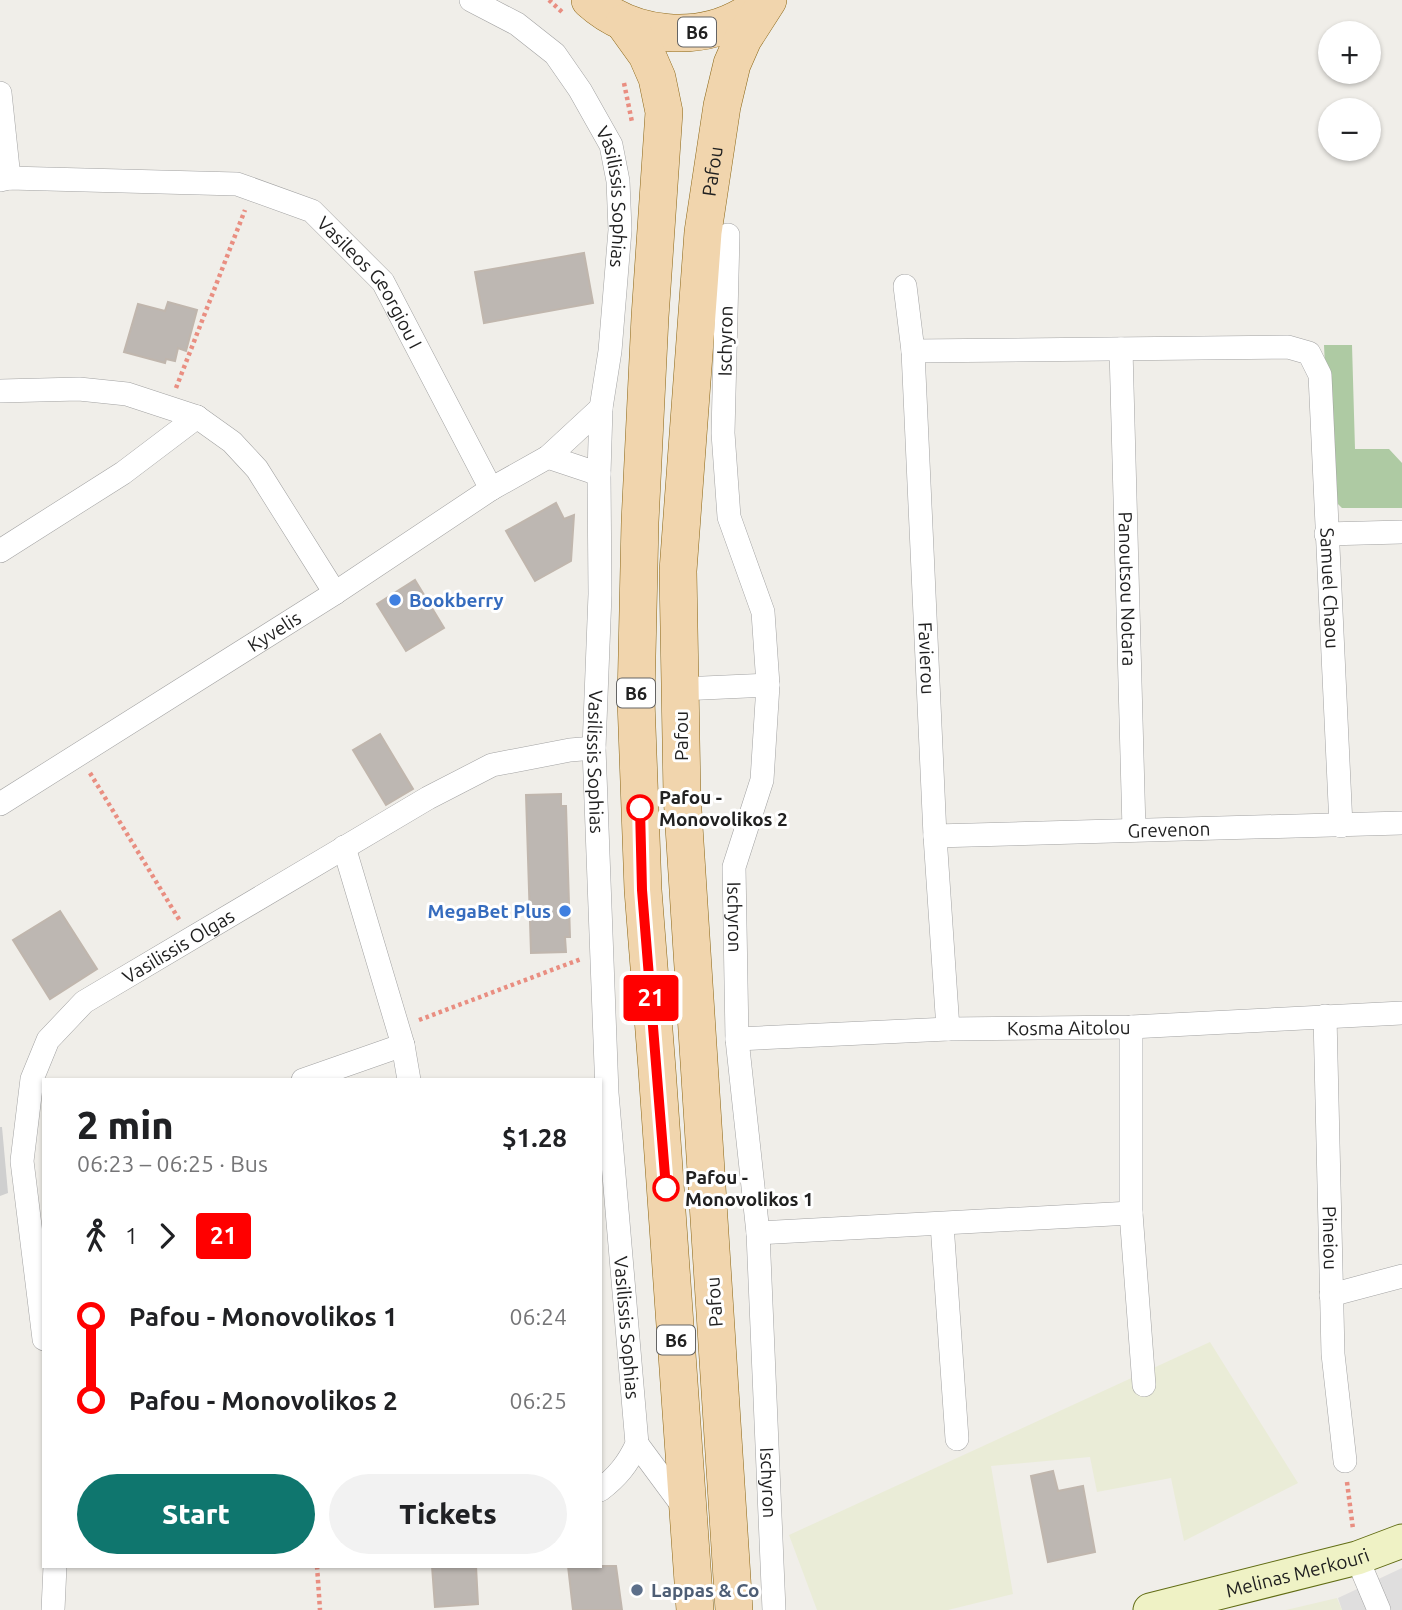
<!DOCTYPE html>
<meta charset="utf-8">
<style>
body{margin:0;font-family:Ubuntu,sans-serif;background:#f2f2f2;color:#202124;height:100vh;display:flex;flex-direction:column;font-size:26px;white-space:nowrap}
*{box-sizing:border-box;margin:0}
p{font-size:23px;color:#757577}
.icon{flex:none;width:38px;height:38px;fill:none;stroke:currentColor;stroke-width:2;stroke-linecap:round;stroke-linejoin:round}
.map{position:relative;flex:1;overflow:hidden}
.sheet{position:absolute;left:42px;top:1078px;width:560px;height:490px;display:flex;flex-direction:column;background:#fff;border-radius:0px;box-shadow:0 2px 5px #0004}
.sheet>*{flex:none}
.badge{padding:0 14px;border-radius:5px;font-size:24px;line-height:46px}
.buttons{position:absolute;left:1318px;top:21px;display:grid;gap:14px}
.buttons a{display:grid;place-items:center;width:63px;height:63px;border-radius:50%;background:#fff;box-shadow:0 2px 5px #0004;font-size:35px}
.map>.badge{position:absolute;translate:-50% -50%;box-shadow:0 0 0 4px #fff}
.legs{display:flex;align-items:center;gap:10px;height:77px;padding:0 35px;font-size:23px}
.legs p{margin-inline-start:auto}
.summary{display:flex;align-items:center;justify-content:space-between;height:119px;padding:0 35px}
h1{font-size:38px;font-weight:800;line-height:52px}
.button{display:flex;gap:14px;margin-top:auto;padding:14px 35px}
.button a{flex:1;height:80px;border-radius:42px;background:#0f766e;color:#fff;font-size:28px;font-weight:800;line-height:80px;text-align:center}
.button a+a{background:#f2f2f2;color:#202124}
ul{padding:0 35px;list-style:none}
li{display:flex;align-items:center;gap:24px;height:84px;font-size:26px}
li i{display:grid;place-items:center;width:10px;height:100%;margin:0 9px;background:currentColor}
li i::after{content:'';width:18px;height:18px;margin:-9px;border:5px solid;border-radius:50%;background:#fff}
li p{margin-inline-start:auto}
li:first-child i{background:linear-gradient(#0000 50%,currentColor 0)}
li:last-child i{background:linear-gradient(currentColor 50%,#0000 0)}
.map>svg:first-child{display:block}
.residential{fill:#dfdede}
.religious{fill:#cfcfcf}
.farmland{fill:#eaecd7}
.forest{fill:#aecaa3}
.building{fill:#bdb7b2;stroke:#c0b6ad;stroke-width:2}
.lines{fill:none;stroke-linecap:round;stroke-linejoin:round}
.minor-casing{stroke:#a2a2a2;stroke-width:24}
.secondary-casing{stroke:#616c14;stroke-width:35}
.primary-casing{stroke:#8a6514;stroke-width:38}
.path{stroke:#e98e81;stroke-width:4.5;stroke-dasharray:3.5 3.5;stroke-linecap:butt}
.minor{stroke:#fff;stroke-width:23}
.secondary{stroke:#eff2c5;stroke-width:33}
.primary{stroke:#f1d5ad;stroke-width:37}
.line-1-casing{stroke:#fff;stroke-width:16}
.line-1{stroke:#f00;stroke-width:10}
.shop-dot{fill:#3f7fe0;stroke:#fff;stroke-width:2.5}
.stop-1-dot{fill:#fff;stroke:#f00;stroke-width:3.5}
.service-dot{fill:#5c6f8a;stroke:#fff;stroke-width:2.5}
.labels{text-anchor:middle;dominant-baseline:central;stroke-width:6;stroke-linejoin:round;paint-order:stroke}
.shield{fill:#fff;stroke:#646464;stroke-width:2}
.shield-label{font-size:18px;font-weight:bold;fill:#212121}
.street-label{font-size:19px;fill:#212121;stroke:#fff}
.shop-label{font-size:19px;font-weight:bold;fill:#366cbe;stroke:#fff;text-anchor:start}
.stop-label{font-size:19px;font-weight:bold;fill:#212121;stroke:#fff;text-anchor:start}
.service-label{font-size:19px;font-weight:bold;fill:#4e5e75;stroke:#fff;text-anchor:start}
</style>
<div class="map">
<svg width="1402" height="1610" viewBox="0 0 1402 1610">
<rect width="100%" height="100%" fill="#f0eee9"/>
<path class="residential" d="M1402 1568V1610H1342L1338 1598Z"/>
<path class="religious" d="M0 1127H2L8 1193 0 1196Z"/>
<path class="farmland" d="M1210 1342 1298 1483 1184 1541 1171 1478 1097 1492 1090 1457 991 1466 1013 1594 948 1610H817L789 1535Z
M1337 1598 1342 1610H1286Z"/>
<path class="forest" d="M1324 345H1352L1355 449H1389L1402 463V508H1342L1331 497Z"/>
<path class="building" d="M584 253 593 303 484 323 475 272Z
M168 302 197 310 186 351 178 348 175 361 166 359 165 363 124 352 138 304 165 311Z
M556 503 564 519 574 515 571 561 535 581 506 531Z
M415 580 444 628 406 651 377 604Z
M380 734 413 789 386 805 353 750Z
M561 794V806H566L570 937H565L566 952 531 953 526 795Z
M60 911 97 969 50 999 13 940Z
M1053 1471 1058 1491 1083 1486 1095 1552 1048 1562 1031 1476Z
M432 1566H476L478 1604 435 1607Z
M568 1566H616L622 1610H573Z"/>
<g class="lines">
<g class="minor-casing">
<g id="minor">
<path id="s1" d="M471 0 517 24 555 54 580 90 611 145 618 181 620 230 610 351 601 408 599 474 600 594 594 748 607 1093 637 1444C628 1464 617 1477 600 1490"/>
<path d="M0 93 9 178"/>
<path id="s2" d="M0 180 9 178 237 184 312 211 383 282 491 489"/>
<path id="s3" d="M728 235 723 433 729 517 763 612 768 685 762 780 734 867 737 1039 758 1233 774 1610"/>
<path id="s4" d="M905 286 913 351 935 836 948 1029"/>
<path id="s5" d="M1121 349 1134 830"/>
<path id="s6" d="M913 351 1288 347 1309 353 1320 375 1341 826"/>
<path d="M0 391 79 389 127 394 197 417 232 442 257 469 335 593"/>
<path d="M548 457 599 474"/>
<path d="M1326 534 1402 532"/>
<path d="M0 551 123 473 197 417"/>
<path d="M681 689 768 685"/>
<path id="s7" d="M0 804 335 593 491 489 548 457 601 408"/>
<path id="s8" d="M935 836 1402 823"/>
<path d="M344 847 403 1045 409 1080"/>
<path id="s9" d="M1325 1016 1333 1354 1345 1461"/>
<path d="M1131 1027V1213L1144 1385"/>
<path id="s10" d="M737 1039 948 1029 1131 1027 1402 1013"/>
<path d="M303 1080 403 1045"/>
<path d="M942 1224 957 1439"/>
<path d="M758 1233 1131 1213"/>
<path d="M1331 1295 1402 1276"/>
<path id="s11" d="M44 1339 22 1161 32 1079 48 1040 84 1002 428 798 492 765 570 750 594 748"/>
<path d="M637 1444 685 1509"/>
<path d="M1357 1558 1379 1610"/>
<path d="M53 1610 55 1566"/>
</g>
</g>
<g class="secondary-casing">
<g id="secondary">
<path id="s12" d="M1150 1610 1357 1558 1402 1541"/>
</g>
</g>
<g class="primary-casing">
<g id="primary">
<path d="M590 0C632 38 699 44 747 14 753 11 758 5 764 1"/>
<path d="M624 23 647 55 657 78 664 112 650 317 640 522 636 700 643 890 657 1069 695 1610"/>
<path id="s13" d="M734 1610 682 795 678 571 703 232 722 106 732 64 743 39 768 0"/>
</g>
</g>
<path class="path" d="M549 0 562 12
M624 83 632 122
M176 388 245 210
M90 773 180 921
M419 1020 581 959
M1347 1482 1353 1529
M317 1566 320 1610"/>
<use href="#minor" class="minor"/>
<use href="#secondary" class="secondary"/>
<use href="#primary" class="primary"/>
</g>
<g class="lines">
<g class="line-1-casing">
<path id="line-1" d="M640 808 642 890 666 1188"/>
</g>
<use href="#line-1" class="line-1"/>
</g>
<g class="shop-dot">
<circle cx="395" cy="600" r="7"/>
<circle cx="565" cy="911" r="7"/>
</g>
<g class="stop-1-dot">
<circle cx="640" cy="808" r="12"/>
<circle cx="666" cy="1188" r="12"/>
</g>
<circle class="service-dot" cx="637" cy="1590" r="7"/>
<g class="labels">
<g class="shield">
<rect x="678" y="17.5" width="38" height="29" rx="5"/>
<rect x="617" y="678.5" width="38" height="29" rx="5"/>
<rect x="657" y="1325.5" width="38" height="29" rx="5"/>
</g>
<g class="shield-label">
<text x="697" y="32">B6</text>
<text x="636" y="693">B6</text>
<text x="676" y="1340">B6</text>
</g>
<g class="street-label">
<text stroke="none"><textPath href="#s13" startOffset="1442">Pafou</textPath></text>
<text stroke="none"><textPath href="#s1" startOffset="259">Vasilissis Sophias</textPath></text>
<text stroke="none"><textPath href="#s2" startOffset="410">Vasileos Georgiou I</textPath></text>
<text transform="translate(725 341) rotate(-89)">Ischyron</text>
<text stroke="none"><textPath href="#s6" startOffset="635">Samuel Chaou</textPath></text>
<text stroke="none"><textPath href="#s5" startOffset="240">Panoutsou Notara</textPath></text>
<text stroke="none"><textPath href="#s7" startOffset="324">Kyvelis</textPath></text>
<text stroke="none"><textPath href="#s4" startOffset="373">Favierou</textPath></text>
<text transform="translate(681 736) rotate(-90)">Pafou</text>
<text stroke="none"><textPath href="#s1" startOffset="826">Vasilissis Sophias</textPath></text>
<text stroke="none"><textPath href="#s8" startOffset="234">Grevenon</textPath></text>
<text stroke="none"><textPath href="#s3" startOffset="693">Ischyron</textPath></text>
<text stroke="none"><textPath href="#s11" startOffset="466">Vasilissis Olgas</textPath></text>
<text stroke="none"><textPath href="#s10" startOffset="332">Kosma Aitolou</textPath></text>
<text stroke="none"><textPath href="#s9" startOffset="222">Pineiou</textPath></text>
<text transform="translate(714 1302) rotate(-94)">Pafou</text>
<text stroke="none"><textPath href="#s1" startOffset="1393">Vasilissis Sophias</textPath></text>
<text stroke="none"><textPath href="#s3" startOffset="1260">Ischyron</textPath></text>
<text stroke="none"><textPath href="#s12" startOffset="152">Melinas Merkouri</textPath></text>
</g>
<g class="shop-label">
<text x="409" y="600">Bookberry</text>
<text x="551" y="911" text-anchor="end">MegaBet Plus</text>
</g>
<g class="stop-label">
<text x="659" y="797">Pafou -<tspan x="659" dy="22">Monovolikos 2</tspan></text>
<text x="685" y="1177">Pafou -<tspan x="685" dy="22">Monovolikos 1</tspan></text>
</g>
<g class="service-label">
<text x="651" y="1590">Lappas &amp; Co</text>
</g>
</g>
</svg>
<div class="buttons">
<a>+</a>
<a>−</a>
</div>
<b class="badge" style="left:651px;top:998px;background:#f00;color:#fff">21</b>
<section class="sheet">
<div class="summary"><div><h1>2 min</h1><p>06:23 – 06:25 · Bus</p></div><b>$1.28</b></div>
<div class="legs"><svg class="icon" aria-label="walk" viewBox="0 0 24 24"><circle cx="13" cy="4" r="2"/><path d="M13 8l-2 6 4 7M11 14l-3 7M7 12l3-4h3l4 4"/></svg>1<svg class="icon" aria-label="forward" viewBox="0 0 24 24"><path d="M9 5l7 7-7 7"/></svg><b class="badge" style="background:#f00;color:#fff">21</b></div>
<ul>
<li><i style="color:#f00"></i><b>Pafou - Monovolikos 1</b><p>06:24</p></li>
<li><i style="color:#f00"></i><b>Pafou - Monovolikos 2</b><p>06:25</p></li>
</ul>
<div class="button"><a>Start</a><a>Tickets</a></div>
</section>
</div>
